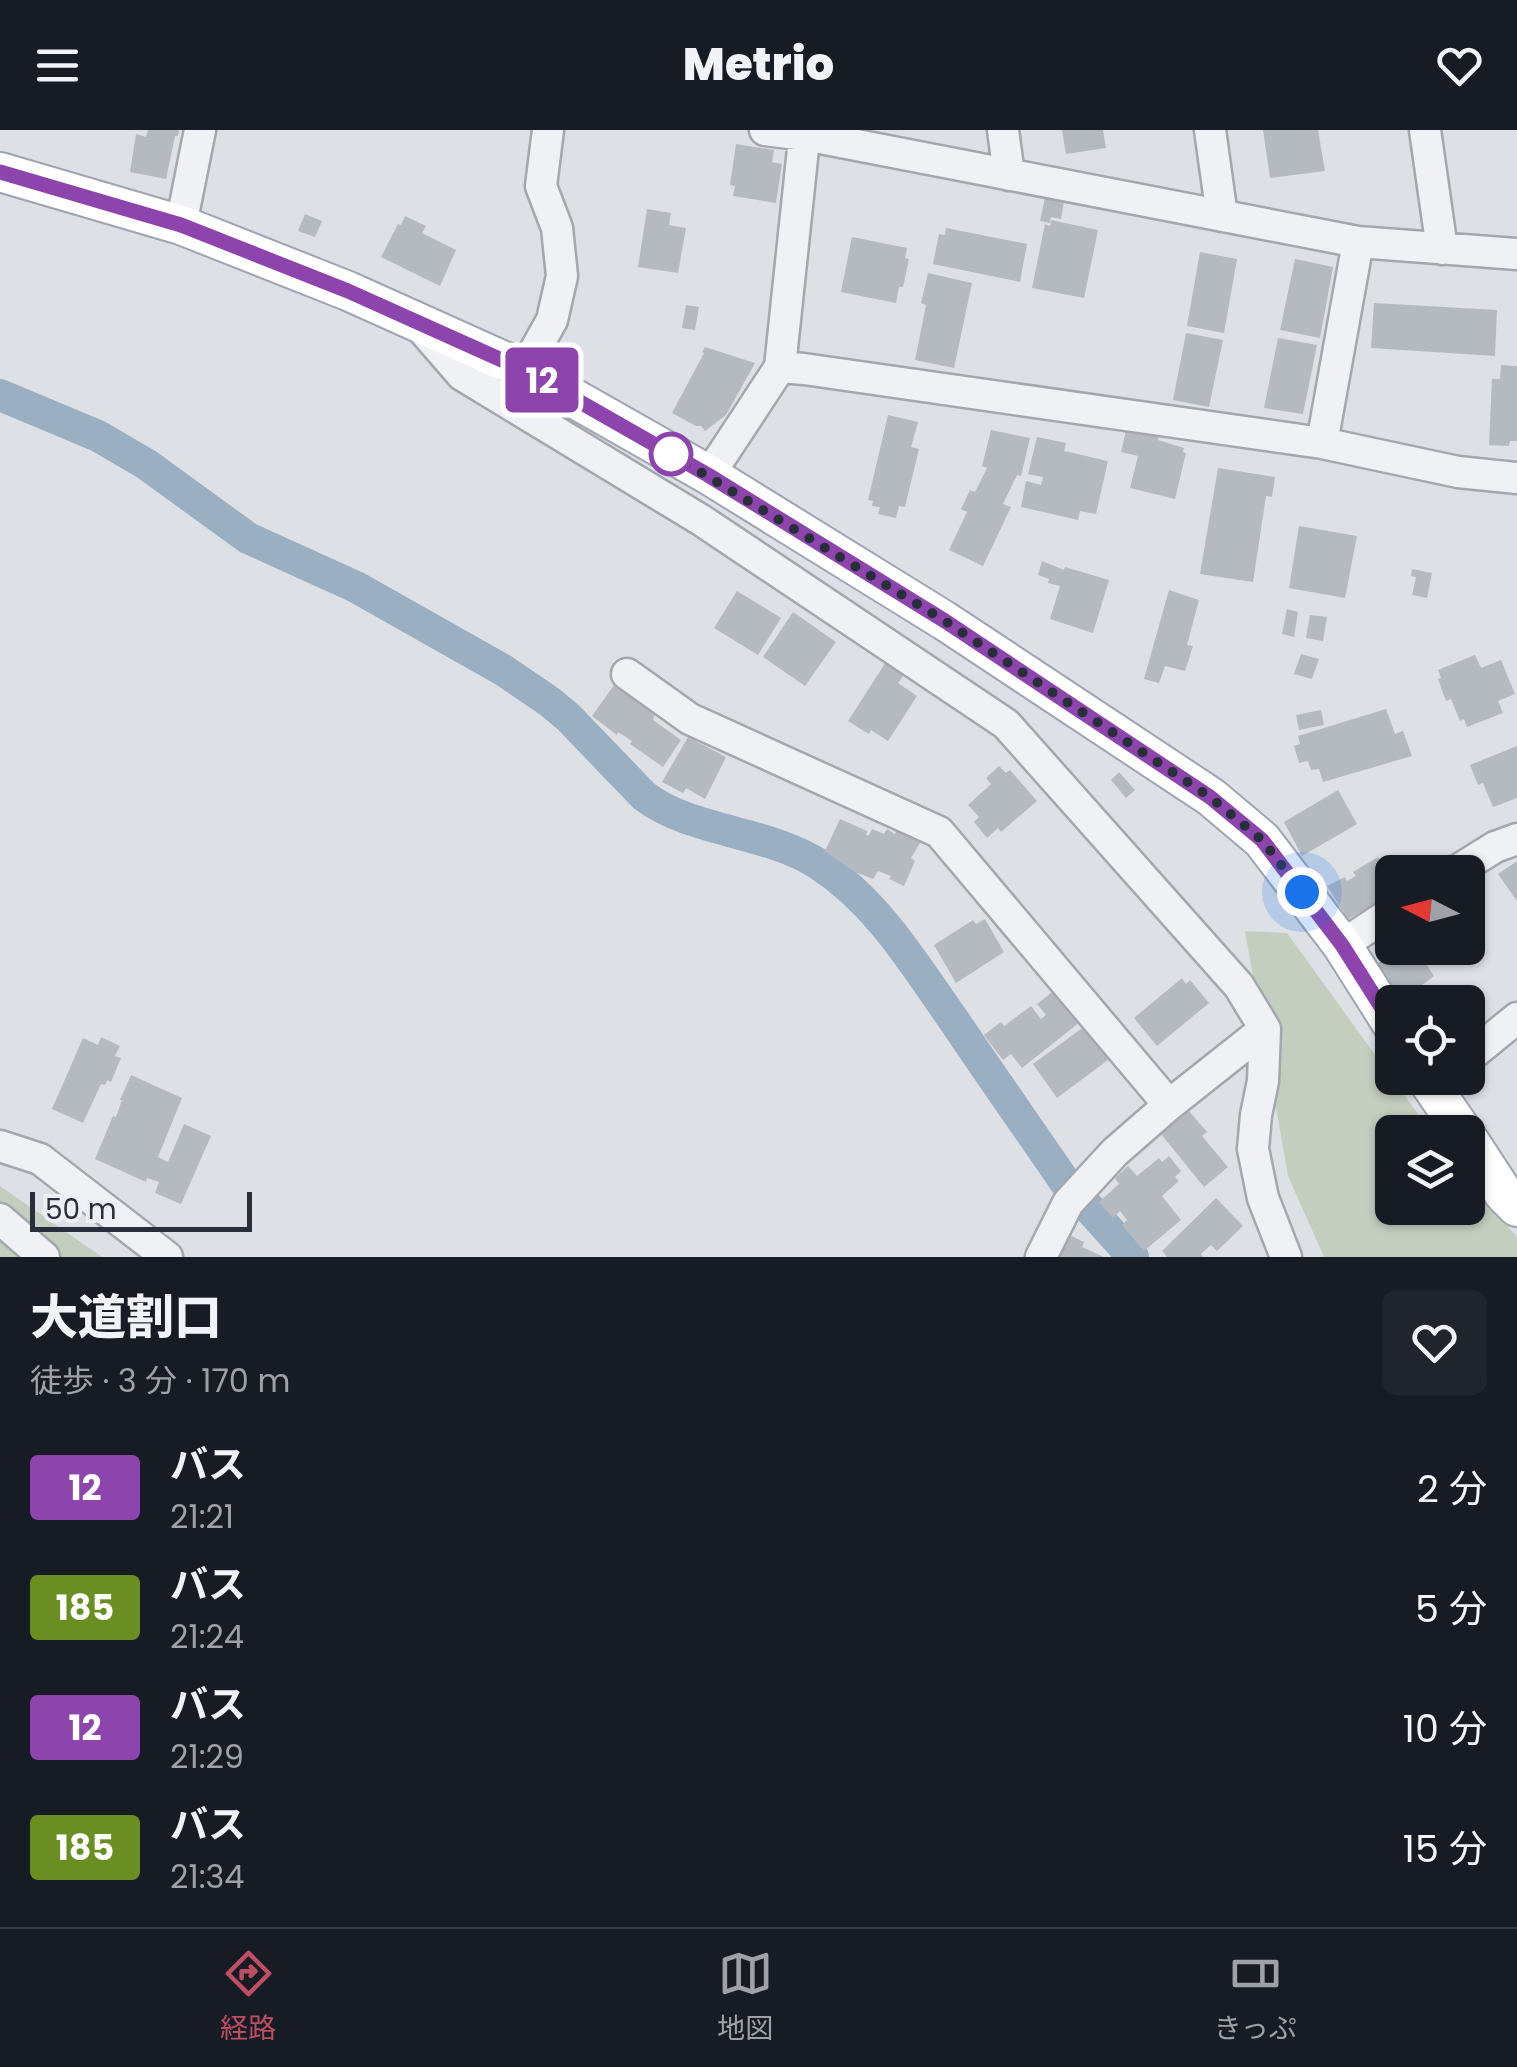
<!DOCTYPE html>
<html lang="ja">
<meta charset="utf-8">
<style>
body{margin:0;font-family:Poppins,"Noto Sans JP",sans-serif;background:#20242c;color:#f1f3f6;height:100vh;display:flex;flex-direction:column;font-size:38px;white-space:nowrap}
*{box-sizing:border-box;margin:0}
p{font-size:32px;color:#9ea1a6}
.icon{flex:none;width:55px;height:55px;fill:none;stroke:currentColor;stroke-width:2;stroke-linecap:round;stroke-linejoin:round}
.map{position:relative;height:1127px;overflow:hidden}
.details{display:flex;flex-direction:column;background:#171b24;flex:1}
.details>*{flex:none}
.badge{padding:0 20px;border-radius:8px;font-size:35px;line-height:65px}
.needle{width:65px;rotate:276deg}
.controls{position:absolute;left:1375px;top:725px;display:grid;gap:20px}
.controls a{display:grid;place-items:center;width:110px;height:110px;border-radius:15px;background:#171b24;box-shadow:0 2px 8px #0004;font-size:50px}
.scale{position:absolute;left:30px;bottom:25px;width:222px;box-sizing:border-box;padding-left:10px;border:5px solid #282f3a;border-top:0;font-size:28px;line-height:35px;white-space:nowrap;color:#282f3a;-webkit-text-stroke:8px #eceff3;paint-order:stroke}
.you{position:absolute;width:50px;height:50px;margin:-25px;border:8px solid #fff;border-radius:50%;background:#1a73e8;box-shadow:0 0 0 15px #1a73e833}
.map>.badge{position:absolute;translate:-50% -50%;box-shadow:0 0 0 5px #fff}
.round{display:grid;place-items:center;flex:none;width:105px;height:105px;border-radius:15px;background:#20242c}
.overview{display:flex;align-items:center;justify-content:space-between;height:170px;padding:0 30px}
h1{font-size:48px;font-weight:800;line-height:75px}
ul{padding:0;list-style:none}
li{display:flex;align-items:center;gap:30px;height:120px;padding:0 30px}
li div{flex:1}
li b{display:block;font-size:38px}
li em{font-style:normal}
li .badge{min-width:110px;font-weight:700;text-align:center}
header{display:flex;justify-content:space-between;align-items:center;height:130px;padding:0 30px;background:#171b24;font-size:45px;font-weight:800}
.dock{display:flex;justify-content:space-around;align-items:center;height:140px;border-top:2px solid #363941;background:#171b24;font-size:28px;color:#9ea1a6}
.dock a{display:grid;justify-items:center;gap:5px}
.dock .on{color:#bf4d63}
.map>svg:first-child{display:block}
.green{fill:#c3cebf}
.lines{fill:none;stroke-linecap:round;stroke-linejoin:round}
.canal{stroke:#9bafc2;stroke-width:32}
.building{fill:#b5bac1}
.minor-casing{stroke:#a3a7ae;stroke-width:35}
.major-casing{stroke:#9ea5b0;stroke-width:42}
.minor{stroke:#eff1f4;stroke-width:30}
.major{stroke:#fff;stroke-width:38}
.line-casing{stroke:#fff;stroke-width:22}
.line{stroke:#8e44ad;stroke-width:15}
.walk{stroke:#282f3a;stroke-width:10;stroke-dasharray:0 18}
.stop-dot{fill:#fff;stroke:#8e44ad;stroke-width:5}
</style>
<header><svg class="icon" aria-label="menu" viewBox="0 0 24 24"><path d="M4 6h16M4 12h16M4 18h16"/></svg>Metrio<svg class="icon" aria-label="heart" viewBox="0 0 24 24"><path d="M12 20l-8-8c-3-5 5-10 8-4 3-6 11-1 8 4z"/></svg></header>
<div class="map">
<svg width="1517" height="1127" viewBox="0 0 1517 1127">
<rect width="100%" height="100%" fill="#dde0e5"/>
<path class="green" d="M1245 801 1287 803 1431 1002H1392V1078H1468V1052L1517 1107V1127H1324L1288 1046Z
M0 1056 102 1127H0Z"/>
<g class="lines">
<path class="canal" d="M0 265 98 306 146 334 248 408 356 457 503 540 550 572 569 588 644 666C693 703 766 700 820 735 878 773 914 834 953 889 990 944 1028 998 1065 1052
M1080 1068 1133 1127"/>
</g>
<path class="building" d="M148 0H179L178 6H175L166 49 130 42 136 4 146 7Z
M1062 0H1103L1106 18 1066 24Z
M1263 0H1318L1325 41 1270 48Z
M736 14 774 20 772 32 782 34 776 73 733 66 735 56 730 55Z
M1045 68 1064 71 1061 89 1051 87 1050 93 1040 91Z
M647 79 671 83 669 95 686 98 678 143 638 137Z
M305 84 322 91 315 107 298 101Z
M405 86 426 96 422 103 456 120 440 156 381 127 398 94 401 95Z
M1051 90 1098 100 1084 168 1032 158 1045 94 1050 96Z
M946 98 1027 114 1020 152 933 134 939 104 945 105Z
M852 107 907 118 905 128 909 129 903 157H899L896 173 841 162Z
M1200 122 1237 129 1224 203 1187 196Z
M1295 129 1333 137 1320 208 1280 200Z
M928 143 972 153 954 238 915 230 926 175 921 173Z
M1374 173 1497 180 1495 226 1371 218Z
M686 175 699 177 695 200 682 198Z
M1186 203 1223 210 1209 277 1173 270Z
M1278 208 1317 215 1303 284 1264 278Z
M705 217 755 233 726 285 705 301 701 296H696L672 283 704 223 702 222Z
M1501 235 1517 236V311H1510L1509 316 1489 315 1492 249H1500Z
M888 285 918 292 911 317 919 319 905 377 899 376 896 388 878 384 880 377 872 376 873 371 868 370Z
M1127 296 1160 304 1158 310 1184 318 1183 322 1186 323 1175 369 1130 358 1138 326 1121 322Z
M991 300 1030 308 1021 346 1017 345 1003 374 1011 377 983 436 949 420 967 382 961 379 970 360 975 362 987 338 982 336Z
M1037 307 1066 313 1064 321 1108 331 1096 384 1080 381 1078 390 1021 377 1026 351 1041 355 1043 347 1028 344Z
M1218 338 1275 347 1272 367 1266 366 1253 452 1200 444Z
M1299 396 1357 406 1345 468 1289 458Z
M1042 431 1064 440 1065 437 1109 450 1093 503 1050 489 1060 456 1048 453 1049 449 1038 445Z
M1412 439 1432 443 1427 468 1412 465 1416 447 1411 446Z
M1169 460 1199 470 1187 515 1193 516 1185 541 1165 536 1159 553 1144 549Z
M737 461 781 488 758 525 714 498Z
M1287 479 1298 482 1294 507 1282 504Z
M793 482 836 512 805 556 763 527Z
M1310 485 1327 487 1323 511 1306 508Z
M1301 524 1319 529 1312 549 1294 544Z
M1475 525 1481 538 1501 530 1515 564 1498 571 1503 583 1467 597 1464 589 1460 591 1451 569 1446 571 1438 549 1441 548 1438 540Z
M886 532 904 545 898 553 917 566 888 611 871 600 869 604 848 591Z
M617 551 657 579 653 590 681 610 663 637 630 614 632 611 618 602 617 605 592 586Z
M1386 579 1395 604 1403 601 1412 626 1323 652 1319 639 1311 640 1308 631 1299 633 1294 616 1300 614 1298 606Z
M1321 580 1324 595 1299 600 1296 585Z
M688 607 726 627 705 669 686 658 683 663 662 652Z
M1517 616V668L1493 677 1483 653 1478 655 1470 635Z
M999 636 1006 643 1010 640 1037 671 1001 702 998 698 987 708 974 692 979 687 968 675 991 654 986 648Z
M1119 642 1135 660 1126 668 1111 650Z
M1338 660 1357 694 1302 726 1284 692Z
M840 689 867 701 866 705H869L872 699 884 704 887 699 895 704 899 697 923 708 911 728 915 731 904 756 889 749 891 746 878 741 873 749 855 742 825 721Z
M1378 727 1392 752V764L1348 789 1327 756 1345 747 1347 751 1356 746 1353 742Z
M1517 731V771L1498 744Z
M985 789 1004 822 956 853 934 815 973 790 976 794Z
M1392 804V818H1416L1434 846 1400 872 1376 835 1384 829 1378 820 1384 816 1382 812Z
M1182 848 1186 854 1190 850 1209 873 1157 916 1134 888Z
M1056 859 1080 892 1022 938 1011 924 1003 930 984 905 1001 892 1004 896 1031 876 1041 889 1046 885 1037 874Z
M1085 896 1108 930 1057 968 1033 934Z
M101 907 120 916 115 926 121 928 111 952 107 950 105 955 101 954 83 993 52 979 83 908 98 915Z
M131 945 182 968 158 1027 168 1032 184 994 211 1006 181 1074 155 1063 159 1052 147 1048 146 1052 95 1029 113 986 116 987 122 970H120Z
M1189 981 1207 1002 1202 1006 1228 1037 1204 1057 1161 1004Z
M1169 1026 1181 1041 1175 1047 1179 1051 1162 1066 1181 1090 1144 1121 1122 1095 1127 1090 1120 1081 1113 1088 1099 1072 1119 1054 1115 1048 1128 1036 1137 1046 1159 1028 1162 1032Z
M1216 1068 1243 1096 1217 1121 1211 1115 1201 1124 1203 1127H1167L1162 1121Z
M1067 1104 1084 1112 1082 1117 1104 1127H1056Z"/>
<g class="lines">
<g class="minor-casing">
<path id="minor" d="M765 0 805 5 1358 112 1517 124
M1003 0 1009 45
M1210 0 1222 86
M1425 0 1442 119
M181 95 200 0
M417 193 462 245 701 390 1006 594 1239 856 1265 899 1263 951 1256 985 1253 1019 1263 1068 1286 1127
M780 237 804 239 1322 313 1458 342 1517 348
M524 240 552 190 562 146 557 98 541 56 548 0
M1322 313 1358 112
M709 345 780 237 805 0
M627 544 690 589 939 702 1169 975
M1455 742 1495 717 1517 709
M1342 815 1392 782
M1468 928 1517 888
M0 1016 40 1029 167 1127
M0 1089 44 1127
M1041 1127 1068 1073 1115 1022 1169 975 1265 899"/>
</g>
<g class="major-casing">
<path id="major" d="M0 42 181 95 348 161 524 240 709 345 945 491 1211 667 1262 710 1342 815 1392 894
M1426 948 1463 1002
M1468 1009 1504 1064 1517 1077"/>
</g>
<use href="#minor" class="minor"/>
<use href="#major" class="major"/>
</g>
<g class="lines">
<g class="line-casing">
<path id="line" d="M0 42 181 95 348 161 524 240 708 345 945 491 1210 667 1262 710 1342 815 1392 894"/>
</g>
<use href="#line" class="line"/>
<path class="walk" d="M671 324 945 491 1210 667 1262 710 1302 762"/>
</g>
<circle class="stop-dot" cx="671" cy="324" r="20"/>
</svg>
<div class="controls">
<a><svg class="needle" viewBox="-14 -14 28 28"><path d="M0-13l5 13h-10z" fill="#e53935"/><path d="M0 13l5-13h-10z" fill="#9ea1a6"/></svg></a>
<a><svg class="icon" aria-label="locate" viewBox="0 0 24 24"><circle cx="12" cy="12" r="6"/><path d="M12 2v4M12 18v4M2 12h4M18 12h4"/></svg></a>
<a><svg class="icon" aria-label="layers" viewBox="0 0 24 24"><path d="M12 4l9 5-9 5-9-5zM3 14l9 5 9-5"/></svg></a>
</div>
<div class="scale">50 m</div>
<div class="you" style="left:1302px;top:762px"></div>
<b class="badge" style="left:542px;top:250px;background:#8e44ad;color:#fff">12</b>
</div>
<section class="details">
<div class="overview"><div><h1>大道割口</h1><p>徒歩 · 3 分 · 170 m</p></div><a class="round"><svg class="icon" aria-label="heart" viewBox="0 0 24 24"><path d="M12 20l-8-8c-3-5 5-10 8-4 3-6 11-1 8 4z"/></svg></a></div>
<ul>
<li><span class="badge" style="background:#8e44ad;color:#fff">12</span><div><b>バス</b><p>21:21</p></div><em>2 分</em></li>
<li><span class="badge" style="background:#6b8e23;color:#fff">185</span><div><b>バス</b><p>21:24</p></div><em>5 分</em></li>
<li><span class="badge" style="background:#8e44ad;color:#fff">12</span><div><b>バス</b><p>21:29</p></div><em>10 分</em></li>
<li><span class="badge" style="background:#6b8e23;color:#fff">185</span><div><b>バス</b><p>21:34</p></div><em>15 分</em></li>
</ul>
</section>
<nav class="dock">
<a class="on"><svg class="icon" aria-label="directions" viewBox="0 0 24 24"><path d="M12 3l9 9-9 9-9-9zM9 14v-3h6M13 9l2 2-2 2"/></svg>経路</a>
<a><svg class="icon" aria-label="map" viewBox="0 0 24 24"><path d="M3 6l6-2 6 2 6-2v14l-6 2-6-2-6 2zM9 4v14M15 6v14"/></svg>地図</a>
<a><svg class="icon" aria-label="tickets" viewBox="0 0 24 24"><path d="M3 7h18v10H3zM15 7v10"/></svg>きっぷ</a>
</nav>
